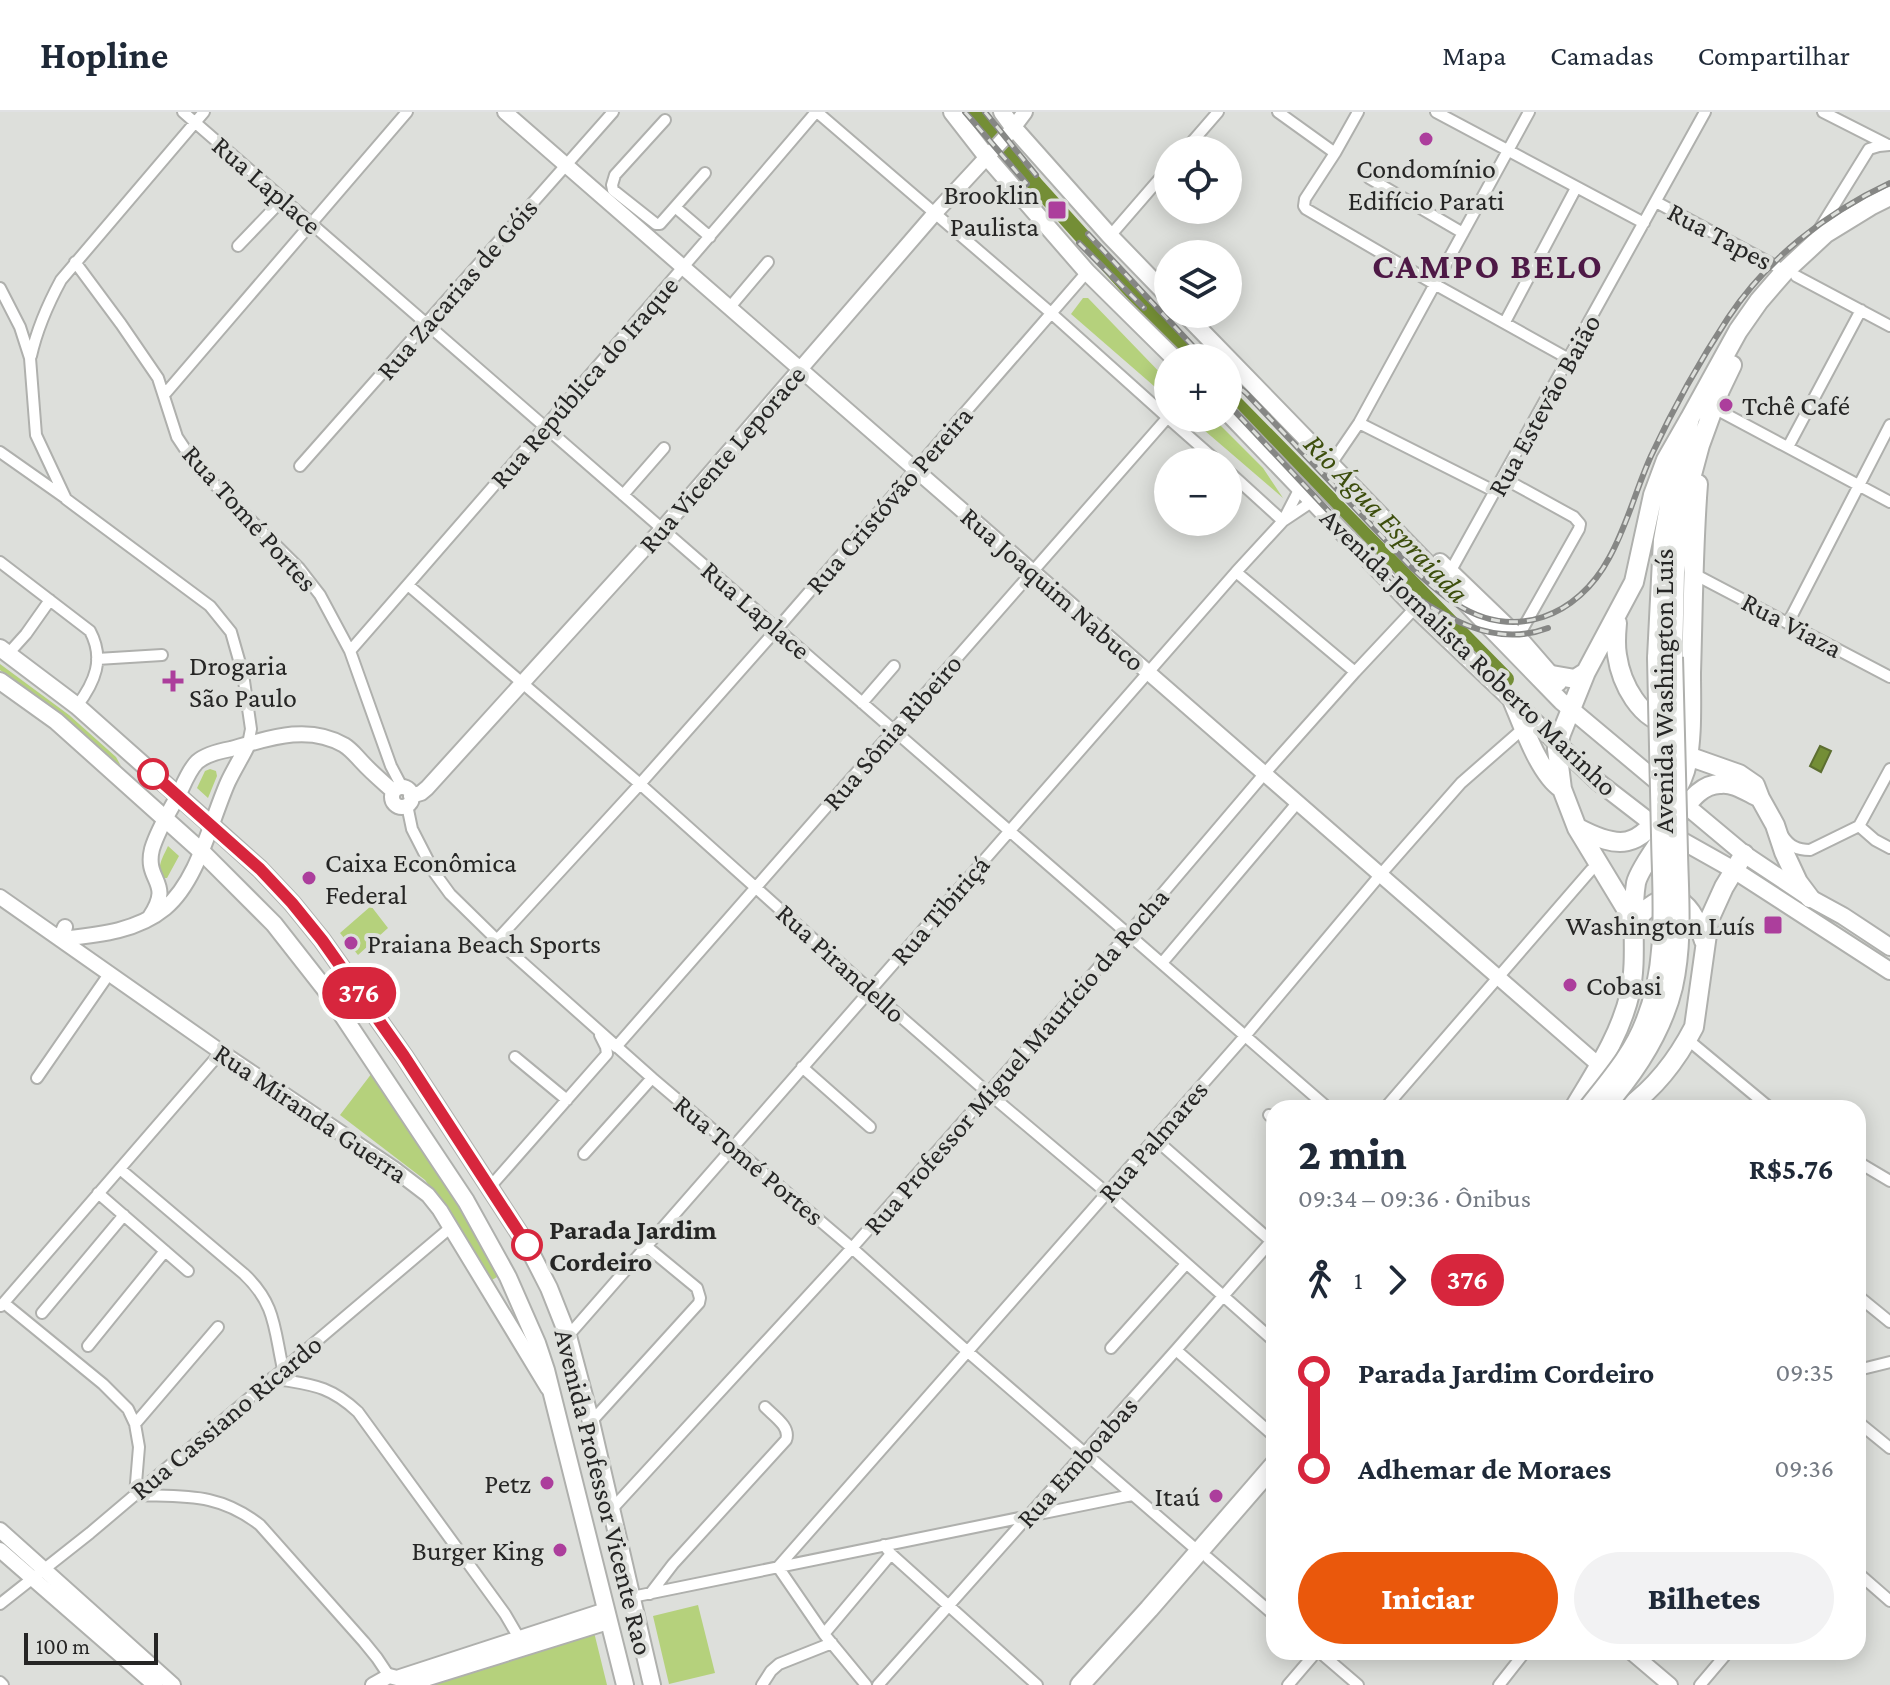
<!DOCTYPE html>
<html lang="pt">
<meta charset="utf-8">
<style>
body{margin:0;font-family:"Crimson Pro",serif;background:#f2f2f3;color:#1f2937;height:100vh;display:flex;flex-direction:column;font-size:30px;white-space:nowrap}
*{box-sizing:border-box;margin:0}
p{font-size:26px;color:#747a83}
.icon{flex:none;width:44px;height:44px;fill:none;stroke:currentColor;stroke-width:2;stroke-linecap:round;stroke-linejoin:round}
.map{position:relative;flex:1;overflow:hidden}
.sheet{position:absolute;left:1266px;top:988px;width:600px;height:560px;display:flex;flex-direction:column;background:#fff;border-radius:24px;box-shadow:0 4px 20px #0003}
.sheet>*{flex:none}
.badge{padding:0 16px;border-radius:26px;font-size:28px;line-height:52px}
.controls{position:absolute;left:1154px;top:24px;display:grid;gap:16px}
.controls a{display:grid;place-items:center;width:88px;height:88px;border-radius:50%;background:#fff;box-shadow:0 4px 20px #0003;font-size:40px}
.scale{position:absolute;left:24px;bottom:20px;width:134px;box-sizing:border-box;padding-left:8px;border:4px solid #262625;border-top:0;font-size:22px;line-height:28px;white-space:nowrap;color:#262625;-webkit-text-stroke:6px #dddfdb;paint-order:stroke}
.map>.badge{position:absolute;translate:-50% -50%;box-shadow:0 0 0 4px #fff}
.legs{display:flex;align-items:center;gap:12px;height:88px;padding:0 32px;font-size:26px}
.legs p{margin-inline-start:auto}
.summary{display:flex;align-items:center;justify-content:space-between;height:136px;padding:0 32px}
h1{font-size:44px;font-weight:800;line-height:60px}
.cta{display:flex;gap:16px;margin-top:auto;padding:16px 32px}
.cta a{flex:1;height:92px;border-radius:48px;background:#ea580c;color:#fff;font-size:32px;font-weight:800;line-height:92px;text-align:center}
.cta a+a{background:#f2f2f3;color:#1f2937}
ul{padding:0 32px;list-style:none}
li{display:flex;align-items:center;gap:28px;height:96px;font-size:30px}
li i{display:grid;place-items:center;width:12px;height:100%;margin:0 10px;background:currentColor}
li i::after{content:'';width:20px;height:20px;margin:-10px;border:6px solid;border-radius:50%;background:#fff}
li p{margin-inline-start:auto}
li:first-child i{background:linear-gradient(#0000 50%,currentColor 0)}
li:last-child i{background:linear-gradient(currentColor 50%,#0000 0)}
header{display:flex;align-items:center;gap:48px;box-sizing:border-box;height:112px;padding:0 40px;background:#fff;border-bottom:2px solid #e0e1e3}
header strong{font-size:38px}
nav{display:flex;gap:44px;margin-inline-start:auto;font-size:28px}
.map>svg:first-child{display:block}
.green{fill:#b5d17c}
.water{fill:#748e36;stroke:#5d6f31;stroke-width:2}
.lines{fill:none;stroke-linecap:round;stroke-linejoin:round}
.river{stroke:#748e36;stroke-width:16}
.street-casing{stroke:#afb0ad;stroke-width:14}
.secondary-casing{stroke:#afb0ad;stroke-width:18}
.primary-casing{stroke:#afb0ad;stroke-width:20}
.highway-casing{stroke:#afb0ad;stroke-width:22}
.street{stroke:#fff;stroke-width:10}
.secondary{stroke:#fff;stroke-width:14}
.primary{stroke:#fff;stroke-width:16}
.highway{stroke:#fff;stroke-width:18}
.rail-casing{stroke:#868785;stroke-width:6}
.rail{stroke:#dddfdb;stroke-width:3;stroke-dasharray:9;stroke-linecap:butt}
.highway-bridge-casing{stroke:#afb0ad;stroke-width:22;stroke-linecap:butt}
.highway-bridge{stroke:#fff;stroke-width:18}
.line-1-casing{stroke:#fff;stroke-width:18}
.line-1{stroke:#d7263d;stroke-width:12}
.poi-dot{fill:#ac3e9c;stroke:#dddfdb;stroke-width:3}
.stop-1-dot{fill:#fff;stroke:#d7263d;stroke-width:4}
.labels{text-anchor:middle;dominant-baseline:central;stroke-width:8;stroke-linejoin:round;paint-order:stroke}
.poi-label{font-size:28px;fill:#262625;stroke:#dddfdb;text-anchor:end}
.street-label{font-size:28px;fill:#262625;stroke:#dddfdb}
.stop-label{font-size:28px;font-weight:bold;fill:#262625;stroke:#dddfdb;text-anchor:start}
.water-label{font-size:30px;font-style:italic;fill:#3d4e0d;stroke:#dddfdb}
.district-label{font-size:36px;font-weight:bold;letter-spacing:2px;fill:#4e1946;stroke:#dddfdb}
</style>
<header>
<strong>Hopline</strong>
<nav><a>Mapa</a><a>Camadas</a><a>Compartilhar</a></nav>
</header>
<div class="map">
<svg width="1890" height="1573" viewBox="0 0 1890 1573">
<rect width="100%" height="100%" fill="#dddfdb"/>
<path class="green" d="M1083 186H1088L1168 269V283L1162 281 1071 202Z
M1190 306H1213L1263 356 1283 386Z
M0 552 69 603 116 645 121 654 0 558Z
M210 657 216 659 217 664 208 686 197 676 205 659Z
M168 734 179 744 167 766H162C156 755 163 745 168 734Z
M371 794 388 816 358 843 340 821Z
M372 961 438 1060 499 1164 488 1170 443 1092 425 1068 340 1003Z
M698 1493 715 1561 669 1572 653 1504Z
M593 1516 607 1573H427Z"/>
<path class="water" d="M1820 634 1831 639 1821 660 1810 654Z"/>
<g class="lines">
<path class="river" d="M974 0 1035 72 1192 246
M1228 284 1506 567"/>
<g class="street-casing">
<path id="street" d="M183 0 1328 996
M817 0 1051 201 1168 306
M1278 0 1335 41
M1358 0 1335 41 1305 87 1304 94 1306 97 1436 173 1569 247
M1436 0 1644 111
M1823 0 1886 32
M665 8 615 63 612 73 613 78 656 112H660L705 61
M1185 38 1218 0
M1369 66 1463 121
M1656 90 1785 159
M675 95 710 125
M1817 121 1869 37 1879 34 1889 33
M1110 124 1168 57
M238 134 283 87
M75 150 121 212 158 266 177 325 197 355 299 456 320 483 350 539 391 654 402 675
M1796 164 1890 214
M0 176 20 215 30 246 36 323 66 387 210 494 231 520 243 562 251 617 248 632
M730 195 768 150
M1505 210 1576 76
M31 244C37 217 48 192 61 168L204 0
M164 283 407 0
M1714 296 1890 390
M1168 306 1218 350
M1359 311 1496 380
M1788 335 1861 198
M0 340 64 385
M1331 352 1359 311 1529 0
M300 354 613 0
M1228 359 1283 409
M1503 366 1574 405 1580 412 1579 417 1518 525
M623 383 664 336
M1284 407 1300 376
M0 450 90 519C105 547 95 570 77 594
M1236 460 1355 560
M1450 460 1705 0
M1694 462 1890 565
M408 473 640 672 870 878 987 980 1107 1081 1274 1229
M1788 511 1890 313
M350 539C506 360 662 181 816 0
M8 542 26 522 50 488
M97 547 162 543
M862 591 894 554
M407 693 412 717 434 760 450 782 497 828 652 966 852 1136 968 1240 1199 1440
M1859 714 1875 728 1890 736
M1783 724C1790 734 1797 738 1810 738L1859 714 1890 657
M497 828 640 672 777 517 1087 160
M1162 851 1298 690
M1687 927 1770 996
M616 935 1168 305
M515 945 567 988
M802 955 870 1015
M37 966 109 862
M1385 996 1591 758
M1269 1003 1274 1007
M1155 1027 1271 1129
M584 1042 652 966
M1858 1050 1890 1069
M120 1057 244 1162C276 1192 274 1217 283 1257
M490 1075 607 942 606 935 600 923
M98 1081 188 1159
M1858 1184 1890 1210
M4 1191 103 1272 128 1297 135 1312 139 1335 135 1383C185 1385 218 1380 260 1413L364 1530 377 1546 389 1564
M1 1194 221 940
M42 1201 124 1103
M568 1224 1236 460 1283 409 1313 389
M88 1234 165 1139
M1111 1236 1186 1152
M1176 1238 1274 1324
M1858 1258 1890 1250
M272 1266C310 1273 328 1272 358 1300L505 1502 519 1526
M591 1310 699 1191 700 1186 697 1176 646 1134
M1858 1310 1890 1336
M135 1312 218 1215
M612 1397 852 1136 1128 822 1265 661 1355 560 1415 496
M884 1433 891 1442 1037 1573
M1208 1446 1274 1503
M1858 1461 1890 1489
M650 1482 673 1452 786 1328C791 1315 774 1304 765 1295
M632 1485 1132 1383
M0 1492 90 1421 450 1116
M824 1522 891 1442
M1323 1543 1358 1573
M0 1570 3 1573
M762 1573 771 1559 779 1552 832 1531
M866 1573 824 1522 778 1455 1245 924 1381 762 1461 671 1526 614
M878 1573 1176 1238 1274 1126
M1288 1573 1312 1545
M1499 1573 1525 1540
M1700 1573 1728 1540"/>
</g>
<g class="secondary-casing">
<path id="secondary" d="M505 0 1600 954
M392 685a10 10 0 1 1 20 0a10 10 0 1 1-20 0Z
M411 684 421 681 427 676 662 417 935 101 1010 20 1025 0
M0 785 221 940 394 1057 428 1083 440 1098 548 1276
M150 805C174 769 144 770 152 737 158 717 169 700 179 682 184 671 189 658 197 650 206 642 220 639 231 637 269 626 308 612 344 633 352 638 356 644 362 650 372 661 383 670 393 679
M65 815 60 827C96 823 136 820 165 796 198 769 211 708 228 670 234 657 242 645 248 632
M0 1418 173 1573
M0 1438 155 1573
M1631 1540 1670 1573
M373 1573 389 1564 397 1566 606 1498
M406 1573 608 1510"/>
</g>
<g class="primary-casing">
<path id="primary" d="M952 0 987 45 1087 160 1174 246
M1002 0 1013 15 1110 124 1168 184
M1185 202 1561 589 1744 742 1810 786 1843 804 1890 835
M1228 301 1415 496 1597 669 1654 713 1734 758 1890 859
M1440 450 1518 525 1558 571
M0 536 77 594 211 713 260 757 292 791 322 828 404 944 527 1133 549 1176 568 1224 591 1310 652 1573
M0 569 56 609 201 739 274 812 325 877 466 1089 508 1165 537 1231 546 1258 625 1573"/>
</g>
<g class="highway-casing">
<path id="highway" d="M1617 511C1616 522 1615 532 1617 543 1621 571 1640 609 1671 612
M1673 545 1675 460 1683 396 1700 333 1720 278 1732 253
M1657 546 1663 428 1672 377 1690 306 1738 219 1759 189 1785 159 1826 121 1870 94 1890 84
M1552 563 1575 567 1586 560
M1513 590C1523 614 1540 662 1561 676
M1688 644 1739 662 1755 673 1760 686 1775 713 1784 740 1798 770 1810 786
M1578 716C1620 738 1638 736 1665 696 1673 685 1681 672 1685 659 1693 630 1691 591 1691 561 1693 498 1693 435 1698 372
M1634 810 1577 716 1562 677 1557 637 1561 622 1586 560 1634 470 1653 383 1666 348 1690 306
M1634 810C1668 770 1690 784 1704 829
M1574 996C1596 959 1620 924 1630 881 1638 845 1630 807 1636 771 1639 756 1685 692 1698 681 1704 676 1712 672 1720 672 1734 670 1747 680 1760 686
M1627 996C1655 976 1678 946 1694 915L1709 808 1724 775 1744 742
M1080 1573 1149 1497 1274 1353"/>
</g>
<use href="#street" class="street"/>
<use href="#secondary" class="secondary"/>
<use href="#primary" class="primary"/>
<use href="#highway" class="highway"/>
<g class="rail-casing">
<path id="rail" d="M965 0 1027 72
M985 0 1036 63
M1088 122 1204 246
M1079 131 1144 196
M1228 266 1246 281 1409 453C1424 467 1438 481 1456 492 1515 530 1578 504 1609 446 1627 414 1636 377 1651 344 1673 297 1699 250 1728 206 1767 147 1826 101 1890 71
M1228 292 1398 473C1442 504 1493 537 1548 516"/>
</g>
<use href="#rail" class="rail"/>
<g class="highway-bridge-casing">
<path id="highway-bridge" d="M1588 996C1609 969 1633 942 1645 910 1669 851 1662 785 1661 723 1660 664 1658 605 1657 546
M1604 996C1634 962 1662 920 1673 875 1683 831 1679 785 1678 741 1676 675 1675 610 1673 545"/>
</g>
<use href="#highway-bridge" class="highway-bridge"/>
</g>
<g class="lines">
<g class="line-1-casing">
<path id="line-1" d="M153 662 260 757 292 791 322 828 404 944 527 1133"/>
</g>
<use href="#line-1" class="line-1"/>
</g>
<g class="poi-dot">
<circle cx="1426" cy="27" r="8"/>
<rect x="1047" y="88" width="20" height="20" rx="4"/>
<circle cx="1726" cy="293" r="8"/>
<path d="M169 557h8v8h8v8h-8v8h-8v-8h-8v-8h8z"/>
<circle cx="309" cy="766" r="8"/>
<rect x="1763" y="803" width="20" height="20" rx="4"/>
<circle cx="351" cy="831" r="8"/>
<circle cx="1570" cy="873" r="8"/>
<circle cx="547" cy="1371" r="8"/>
<circle cx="1216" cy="1384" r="8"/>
<circle cx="560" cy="1438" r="8"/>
</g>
<g class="stop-1-dot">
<circle cx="153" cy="662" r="14"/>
<circle cx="527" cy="1133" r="14"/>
</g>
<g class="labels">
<g class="poi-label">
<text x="1426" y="56" text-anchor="middle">Condomínio<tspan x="1426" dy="32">Edifício Parati</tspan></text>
<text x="1039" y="82">Brooklin<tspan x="1039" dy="32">Paulista</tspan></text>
<text x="1742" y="293" text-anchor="start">Tchê Café</text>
<text x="189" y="553" text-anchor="start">Drogaria<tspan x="189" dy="32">São Paulo</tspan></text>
<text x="325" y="750" text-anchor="start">Caixa Econômica<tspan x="325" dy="32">Federal</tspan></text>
<text x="1755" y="813">Washington Luís</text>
<text x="367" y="831" text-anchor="start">Praiana Beach Sports</text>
<text x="1586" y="873" text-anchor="start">Cobasi</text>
<text x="531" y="1371">Petz</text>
<text x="1200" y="1384">Itaú</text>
<text x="544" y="1438">Burger King</text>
</g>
<g class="street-label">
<text transform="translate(267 73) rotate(41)">Rua Laplace</text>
<text transform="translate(1720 124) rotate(28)">Rua Tapes</text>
<text transform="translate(457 177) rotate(-49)">Rua Zacarias de Góis</text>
<text transform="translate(584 270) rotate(-49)">Rua República do Iraque</text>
<text transform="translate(1544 293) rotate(-61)">Rua Estevão Baião</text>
<text transform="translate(722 347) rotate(-49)">Rua Vicente Leporace</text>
<text transform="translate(889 388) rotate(-49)">Rua Cristóvão Pereira</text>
<text transform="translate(250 406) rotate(48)">Rua Tomé Portes</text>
<text transform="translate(1053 477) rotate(41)">Rua Joaquim Nabuco</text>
<text transform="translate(756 498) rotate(41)">Rua Laplace</text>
<text transform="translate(1792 513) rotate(28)">Rua Viaza</text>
<text transform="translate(1469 540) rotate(44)">Avenida Jornalista Roberto Marinho</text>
<text transform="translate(1663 579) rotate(-90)">Avenida Washington Luís</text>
<text transform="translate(892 620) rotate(-49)">Rua Sônia Ribeiro</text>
<text transform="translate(940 798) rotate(-49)">Rua Tibiriçá</text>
<text transform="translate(841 851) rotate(42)">Rua Pirandello</text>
<text transform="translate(1016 949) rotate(-49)">Rua Professor Miguel Maurício da Rocha</text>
<text transform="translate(311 1001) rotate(34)">Rua Miranda Guerra</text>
<text transform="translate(1153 1029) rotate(-49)">Rua Palmares</text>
<text transform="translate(749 1048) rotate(40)">Rua Tomé Portes</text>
<text transform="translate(226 1305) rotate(-40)">Rua Cassiano Ricardo</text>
<text transform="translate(1077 1350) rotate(-48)">Rua Emboabas</text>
<text transform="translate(604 1380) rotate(76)">Avenida Professor Vicente Rao</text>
</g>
<g class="stop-label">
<text x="549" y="1117">Parada Jardim<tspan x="549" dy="32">Cordeiro</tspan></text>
</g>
<g class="water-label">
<text transform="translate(1387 406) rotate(46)">Rio Água Espraiada</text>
</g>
<g class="district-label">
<text x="1488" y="154">CAMPO BELO</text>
</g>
</g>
</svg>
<div class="controls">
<a><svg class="icon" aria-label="locate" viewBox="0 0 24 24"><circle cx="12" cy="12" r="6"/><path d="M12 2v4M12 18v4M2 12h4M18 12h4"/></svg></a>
<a><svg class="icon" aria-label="layers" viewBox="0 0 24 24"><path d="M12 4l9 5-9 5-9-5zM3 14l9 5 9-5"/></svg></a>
<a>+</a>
<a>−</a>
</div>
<div class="scale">100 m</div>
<b class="badge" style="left:359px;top:881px;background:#d7263d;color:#fff">376</b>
<section class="sheet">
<div class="summary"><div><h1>2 min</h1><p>09:34 – 09:36 · Ônibus</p></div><b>R$5.76</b></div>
<div class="legs"><svg class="icon" aria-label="walk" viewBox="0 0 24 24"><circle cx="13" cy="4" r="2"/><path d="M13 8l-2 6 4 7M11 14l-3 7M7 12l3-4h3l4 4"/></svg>1<svg class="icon" aria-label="forward" viewBox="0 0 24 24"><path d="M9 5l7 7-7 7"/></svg><b class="badge" style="background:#d7263d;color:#fff">376</b></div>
<ul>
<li><i style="color:#d7263d"></i><b>Parada Jardim Cordeiro</b><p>09:35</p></li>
<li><i style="color:#d7263d"></i><b>Adhemar de Moraes</b><p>09:36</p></li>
</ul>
<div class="cta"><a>Iniciar</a><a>Bilhetes</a></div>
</section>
</div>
